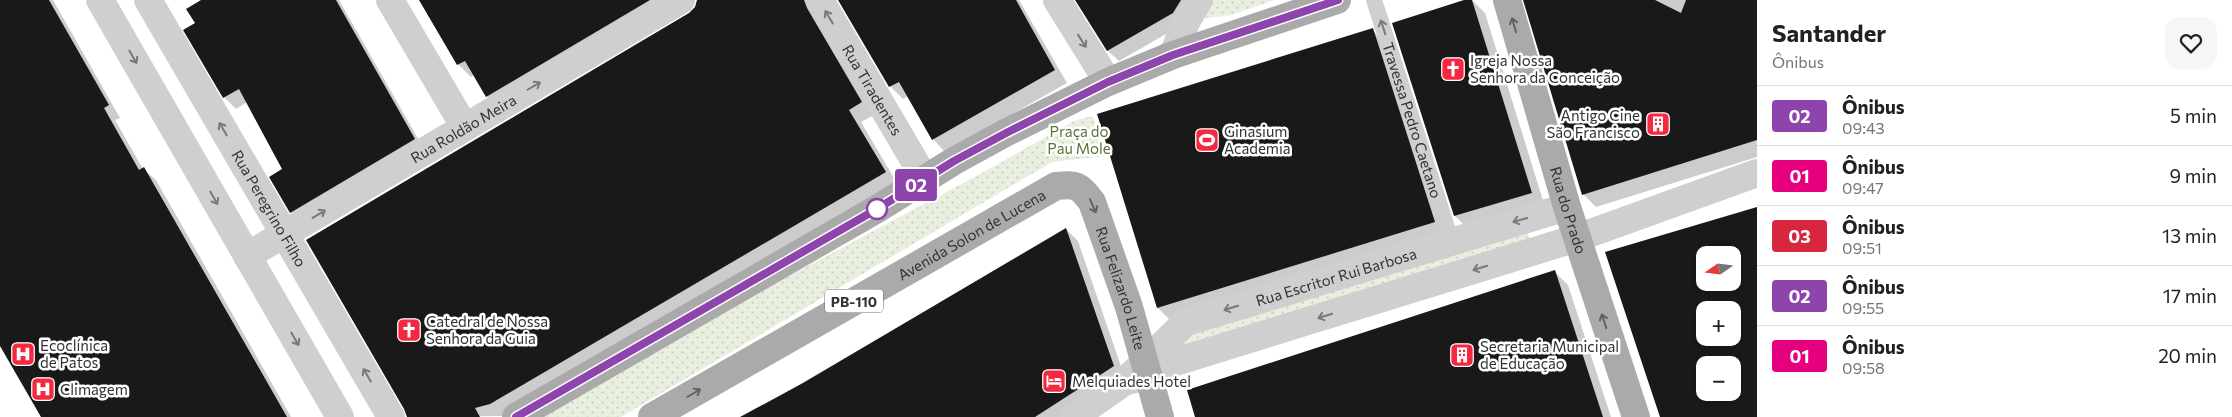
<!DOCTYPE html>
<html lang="pt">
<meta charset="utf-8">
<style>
body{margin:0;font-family:Commissioner,sans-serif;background:#f6f6f6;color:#202124;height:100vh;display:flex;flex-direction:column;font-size:19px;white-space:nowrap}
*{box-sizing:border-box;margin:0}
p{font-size:16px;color:#757577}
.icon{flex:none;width:28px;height:28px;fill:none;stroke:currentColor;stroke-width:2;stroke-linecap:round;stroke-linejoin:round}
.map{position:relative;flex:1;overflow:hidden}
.drawer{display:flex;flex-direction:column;background:#fff;width:475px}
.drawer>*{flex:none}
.badge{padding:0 10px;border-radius:4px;font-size:18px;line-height:32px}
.needle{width:32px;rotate:256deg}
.buttons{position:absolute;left:1696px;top:246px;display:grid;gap:10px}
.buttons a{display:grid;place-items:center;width:45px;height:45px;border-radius:10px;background:#fff;box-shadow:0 1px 4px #0004;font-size:25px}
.map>.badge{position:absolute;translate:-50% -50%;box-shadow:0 0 0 2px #fff}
.round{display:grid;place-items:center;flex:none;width:52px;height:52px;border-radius:15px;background:#f6f6f6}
.head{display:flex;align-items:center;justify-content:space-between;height:85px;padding:0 15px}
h1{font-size:24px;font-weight:700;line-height:38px}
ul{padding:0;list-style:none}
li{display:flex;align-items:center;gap:15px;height:60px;padding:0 15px;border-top:1px solid #e0e0e0}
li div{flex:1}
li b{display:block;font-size:19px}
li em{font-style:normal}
li .badge{min-width:55px;font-weight:700;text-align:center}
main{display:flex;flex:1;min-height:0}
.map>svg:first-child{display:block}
.park{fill:url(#park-dots)}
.shadow{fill:#0003;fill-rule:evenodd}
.building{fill:#191919;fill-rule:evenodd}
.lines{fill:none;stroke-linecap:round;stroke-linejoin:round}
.lane{stroke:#cfcfcf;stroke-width:16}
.street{stroke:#cfcfcf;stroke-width:28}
.primary{stroke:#aaa;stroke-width:28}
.oneway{stroke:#797979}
.oneway2{stroke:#626262}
.line-casing{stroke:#fff;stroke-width:11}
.line{stroke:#8e44ad;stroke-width:8}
.stop-dot{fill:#fff;stroke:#8e44ad;stroke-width:2.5}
.labels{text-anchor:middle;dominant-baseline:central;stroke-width:5;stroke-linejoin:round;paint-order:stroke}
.shield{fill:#fff;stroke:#707070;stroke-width:1}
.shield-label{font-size:14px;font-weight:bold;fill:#323232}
.poi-label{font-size:15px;fill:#323232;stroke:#fff;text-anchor:start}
.street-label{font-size:15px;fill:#323232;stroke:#fff}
.park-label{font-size:15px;fill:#58733a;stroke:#fff}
</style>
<main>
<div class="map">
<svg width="1757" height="417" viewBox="0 0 1757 417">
<defs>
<pattern id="park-dots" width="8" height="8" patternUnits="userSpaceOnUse" patternTransform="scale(1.25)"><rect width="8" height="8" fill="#e9efdf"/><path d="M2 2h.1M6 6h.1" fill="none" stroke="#c8cdc0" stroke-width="1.8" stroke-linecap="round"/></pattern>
</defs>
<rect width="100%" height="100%" fill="#fff"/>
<path class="park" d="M1206 0H1274L1231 15 1197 19Z
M1093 116 1105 156 1052 162 621 417H534L551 403 982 173 1076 120Z
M1526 225 1531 245 1178 354 1193 323Z"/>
<path class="shadow" d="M0 0H53L120 118 115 120 143 169 156 180 291 417H42L0 343Z
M204 0H339L425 151 302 223 291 212 284 169 247 102 236 109 224 97 185 30 197 24Z
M420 0H684L500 109 487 96 474 75 471 77 458 64Z
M698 0H824L874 115 861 122 898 185 503 416 407 417 696 8Z
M839 0H1019L1067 83 945 152 933 139 908 96 903 99 890 86Z
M1077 0H1190L1180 26 1119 61 1108 51Z
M1468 0H1472L1485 13 1545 207 1469 230 1455 216 1393 23Z
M1527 0H1757V157L1596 207 1583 194Z
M1372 30 1384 42 1446 234 1170 320 1158 308Z
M1757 209V417H1661L1607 253ZM1705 255H1732V282H1705ZM1705 310H1732V338H1705ZM1705 365H1732V392H1705Z
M1066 229 1078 241 1125 378 1065 417H744Z
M1555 272 1568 285 1611 417H1197Z"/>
<path class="building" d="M0 0H49L109 105 104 108 139 170 144 167 287 417H41L0 346Z
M201 0H336L415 139 290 213 269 177 282 169 239 89 223 98 183 30 195 23 186 9Z
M419 0H650L486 97 465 61 457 65Z
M697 0H804L807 8 862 102 849 110 886 172 490 404 475 408 480 417H407L404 409 306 240 689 13 695 7Z
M838 0H1016L1055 70 932 140 899 82 889 87Z
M1075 0H1181L1173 13 1107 51Z
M1464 0H1472L1532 193 1454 216 1392 23Z
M1523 0H1655L1681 13 1686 0H1757V140L1582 195Z
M1373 28 1435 222 1157 308 1097 114Z
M1757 207V417H1660L1605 252ZM1705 255H1732V282H1705ZM1705 310H1732V338H1705ZM1705 365H1732V392H1705Z
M1066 228 1114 366 1035 417H740L803 383Z
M1555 270 1603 417H1195L1187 390Z"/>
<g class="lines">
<path class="lane" id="s1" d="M1374 0 1451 240"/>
<g class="street">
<path d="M100 0 340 417"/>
<path id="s2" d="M148 0 391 417"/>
<path d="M390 0 464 126"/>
<path id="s3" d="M820 0 925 179"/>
<path d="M1057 0 1108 82"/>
<path d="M1173 55 1186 22 1199 0"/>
<path id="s4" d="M247 256 681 0"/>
<path d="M1124 382 1147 376 1175 362 1577 238 1757 173"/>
<path id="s5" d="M1074 417 1124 382 1186 322 1567 207"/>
</g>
<g class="primary">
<path id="s6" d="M1507 0 1567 207 1636 417"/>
<path d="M516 417 877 209 954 161 1007 132 1108 82 1173 55 1337 0"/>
<path id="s7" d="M652 417 1056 186C1077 184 1079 185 1092 202L1129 307 1160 417"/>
</g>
</g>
<defs><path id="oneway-shaft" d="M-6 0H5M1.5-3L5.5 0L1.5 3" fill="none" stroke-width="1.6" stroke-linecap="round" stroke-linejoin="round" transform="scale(1.25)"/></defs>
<g class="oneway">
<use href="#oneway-shaft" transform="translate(829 17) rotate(-121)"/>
<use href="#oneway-shaft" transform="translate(1383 27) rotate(-108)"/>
<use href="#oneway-shaft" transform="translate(1082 41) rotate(58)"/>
<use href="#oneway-shaft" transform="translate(133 57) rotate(60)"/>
<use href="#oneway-shaft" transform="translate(534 86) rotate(-30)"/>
<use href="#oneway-shaft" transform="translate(223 129) rotate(-120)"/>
<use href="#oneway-shaft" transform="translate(214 198) rotate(60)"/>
<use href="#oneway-shaft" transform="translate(319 214) rotate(-31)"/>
<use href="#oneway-shaft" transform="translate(1520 220) rotate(164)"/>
<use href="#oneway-shaft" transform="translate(1480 268) rotate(163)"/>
<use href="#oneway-shaft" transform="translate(1231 308) rotate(163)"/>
<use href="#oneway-shaft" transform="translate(1325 316) rotate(163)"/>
<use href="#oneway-shaft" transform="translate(295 339) rotate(60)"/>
<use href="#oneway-shaft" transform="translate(367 375) rotate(-120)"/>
</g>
<g class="oneway2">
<use href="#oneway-shaft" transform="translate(1514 25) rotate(-106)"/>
<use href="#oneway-shaft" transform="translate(1093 206) rotate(66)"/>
<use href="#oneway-shaft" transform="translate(1604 321) rotate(-108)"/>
<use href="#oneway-shaft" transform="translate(694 393) rotate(-30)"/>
</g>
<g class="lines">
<g class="line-casing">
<path id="line" d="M516 417 877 209 954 161 1008 132 1108 82 1173 55 1338 0"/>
</g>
<use href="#line" class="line"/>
</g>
<defs>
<g id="church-square" transform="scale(1.25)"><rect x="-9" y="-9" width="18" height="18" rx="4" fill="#f52841" stroke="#fff"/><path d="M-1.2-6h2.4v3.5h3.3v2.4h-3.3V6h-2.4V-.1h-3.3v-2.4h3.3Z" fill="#fff"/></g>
<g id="building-square" transform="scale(1.25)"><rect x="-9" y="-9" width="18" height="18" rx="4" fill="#f52841" stroke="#fff"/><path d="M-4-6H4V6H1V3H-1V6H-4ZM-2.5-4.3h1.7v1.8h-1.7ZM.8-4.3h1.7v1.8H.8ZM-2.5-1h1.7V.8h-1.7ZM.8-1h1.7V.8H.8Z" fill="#fff"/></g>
<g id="stadium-square" transform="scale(1.25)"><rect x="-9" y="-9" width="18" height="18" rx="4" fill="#f52841" stroke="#fff"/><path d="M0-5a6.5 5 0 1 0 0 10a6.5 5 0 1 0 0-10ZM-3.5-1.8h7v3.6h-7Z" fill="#fff"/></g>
<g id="hospital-square" transform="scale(1.25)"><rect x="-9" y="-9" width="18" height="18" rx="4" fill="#f52841" stroke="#fff"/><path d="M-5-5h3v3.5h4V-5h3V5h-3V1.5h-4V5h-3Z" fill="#fff"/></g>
<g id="hotel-square" transform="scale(1.25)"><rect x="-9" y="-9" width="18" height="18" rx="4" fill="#f52841" stroke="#fff"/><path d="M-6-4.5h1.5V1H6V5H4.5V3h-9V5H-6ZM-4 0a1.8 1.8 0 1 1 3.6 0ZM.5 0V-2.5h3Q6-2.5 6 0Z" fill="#fff"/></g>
</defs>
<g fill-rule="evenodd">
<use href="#church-square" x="1453" y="69"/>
<use href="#building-square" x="1658" y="124"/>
<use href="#stadium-square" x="1207" y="140"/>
<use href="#church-square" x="409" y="330"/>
<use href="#hospital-square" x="23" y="354"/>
<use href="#building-square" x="1462" y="355"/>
<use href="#hotel-square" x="1054" y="381"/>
<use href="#hospital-square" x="43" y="389"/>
</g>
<circle class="stop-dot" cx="877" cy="209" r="10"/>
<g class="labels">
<rect class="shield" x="825" y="289.5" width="58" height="23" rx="4"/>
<g class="shield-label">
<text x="854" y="301">PB-110</text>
</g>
<g class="poi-label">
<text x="1470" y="60">Igreja Nossa<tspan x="1470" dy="17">Senhora da Conceição</tspan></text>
<text x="1640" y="115" text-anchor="end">Antigo Cine<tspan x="1640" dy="17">São Francisco</tspan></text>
<text x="1224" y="131">Ginasium<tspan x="1224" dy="17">Academia</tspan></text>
<text x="426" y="321">Catedral de Nossa<tspan x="426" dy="17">Senhora da Guia</tspan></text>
<text x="40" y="345">Ecoclínica<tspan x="40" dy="17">de Patos</tspan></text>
<text x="1480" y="346">Secretaria Municipal<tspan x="1480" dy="17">de Educação</tspan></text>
<text x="1072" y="381">Melquiades Hotel</text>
<text x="60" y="389">Climagem</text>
</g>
<g class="street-label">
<text stroke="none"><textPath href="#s3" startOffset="104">Rua Tiradentes</textPath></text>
<text stroke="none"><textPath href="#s1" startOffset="126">Travessa Pedro Caetano</textPath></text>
<text stroke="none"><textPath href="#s4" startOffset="251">Rua Roldão Meira</textPath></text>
<text stroke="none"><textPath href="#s2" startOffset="241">Rua Peregrino Filho</textPath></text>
<text stroke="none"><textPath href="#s6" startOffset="219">Rua do Prado</textPath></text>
<text stroke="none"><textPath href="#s7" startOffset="368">Avenida Solon de Lucena</textPath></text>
<text stroke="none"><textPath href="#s5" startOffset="304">Rua Escritor Rui Barbosa</textPath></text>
<text stroke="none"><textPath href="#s7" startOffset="599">Rua Felizardo Leite</textPath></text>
</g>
<g class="park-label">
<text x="1079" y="131">Praça do<tspan x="1079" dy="17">Pau Mole</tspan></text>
</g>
</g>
</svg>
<div class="buttons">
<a><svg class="needle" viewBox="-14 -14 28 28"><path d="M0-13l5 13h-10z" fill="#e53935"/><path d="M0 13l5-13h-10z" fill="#757577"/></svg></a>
<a>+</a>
<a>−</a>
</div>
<b class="badge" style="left:916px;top:185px;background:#8e44ad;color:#fff">02</b>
</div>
<section class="drawer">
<div class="head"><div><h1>Santander</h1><p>Ônibus</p></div><a class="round"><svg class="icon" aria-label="heart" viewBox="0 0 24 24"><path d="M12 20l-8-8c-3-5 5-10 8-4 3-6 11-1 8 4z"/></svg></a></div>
<ul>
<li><span class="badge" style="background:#8e44ad;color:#fff">02</span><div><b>Ônibus</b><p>09:43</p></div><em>5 min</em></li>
<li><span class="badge" style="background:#e6007e;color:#fff">01</span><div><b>Ônibus</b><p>09:47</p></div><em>9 min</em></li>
<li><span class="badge" style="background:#d7263d;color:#fff">03</span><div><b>Ônibus</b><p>09:51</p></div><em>13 min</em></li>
<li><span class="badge" style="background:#8e44ad;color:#fff">02</span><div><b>Ônibus</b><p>09:55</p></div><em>17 min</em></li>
<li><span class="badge" style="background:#e6007e;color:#fff">01</span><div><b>Ônibus</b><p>09:58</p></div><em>20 min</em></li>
</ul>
</section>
</main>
